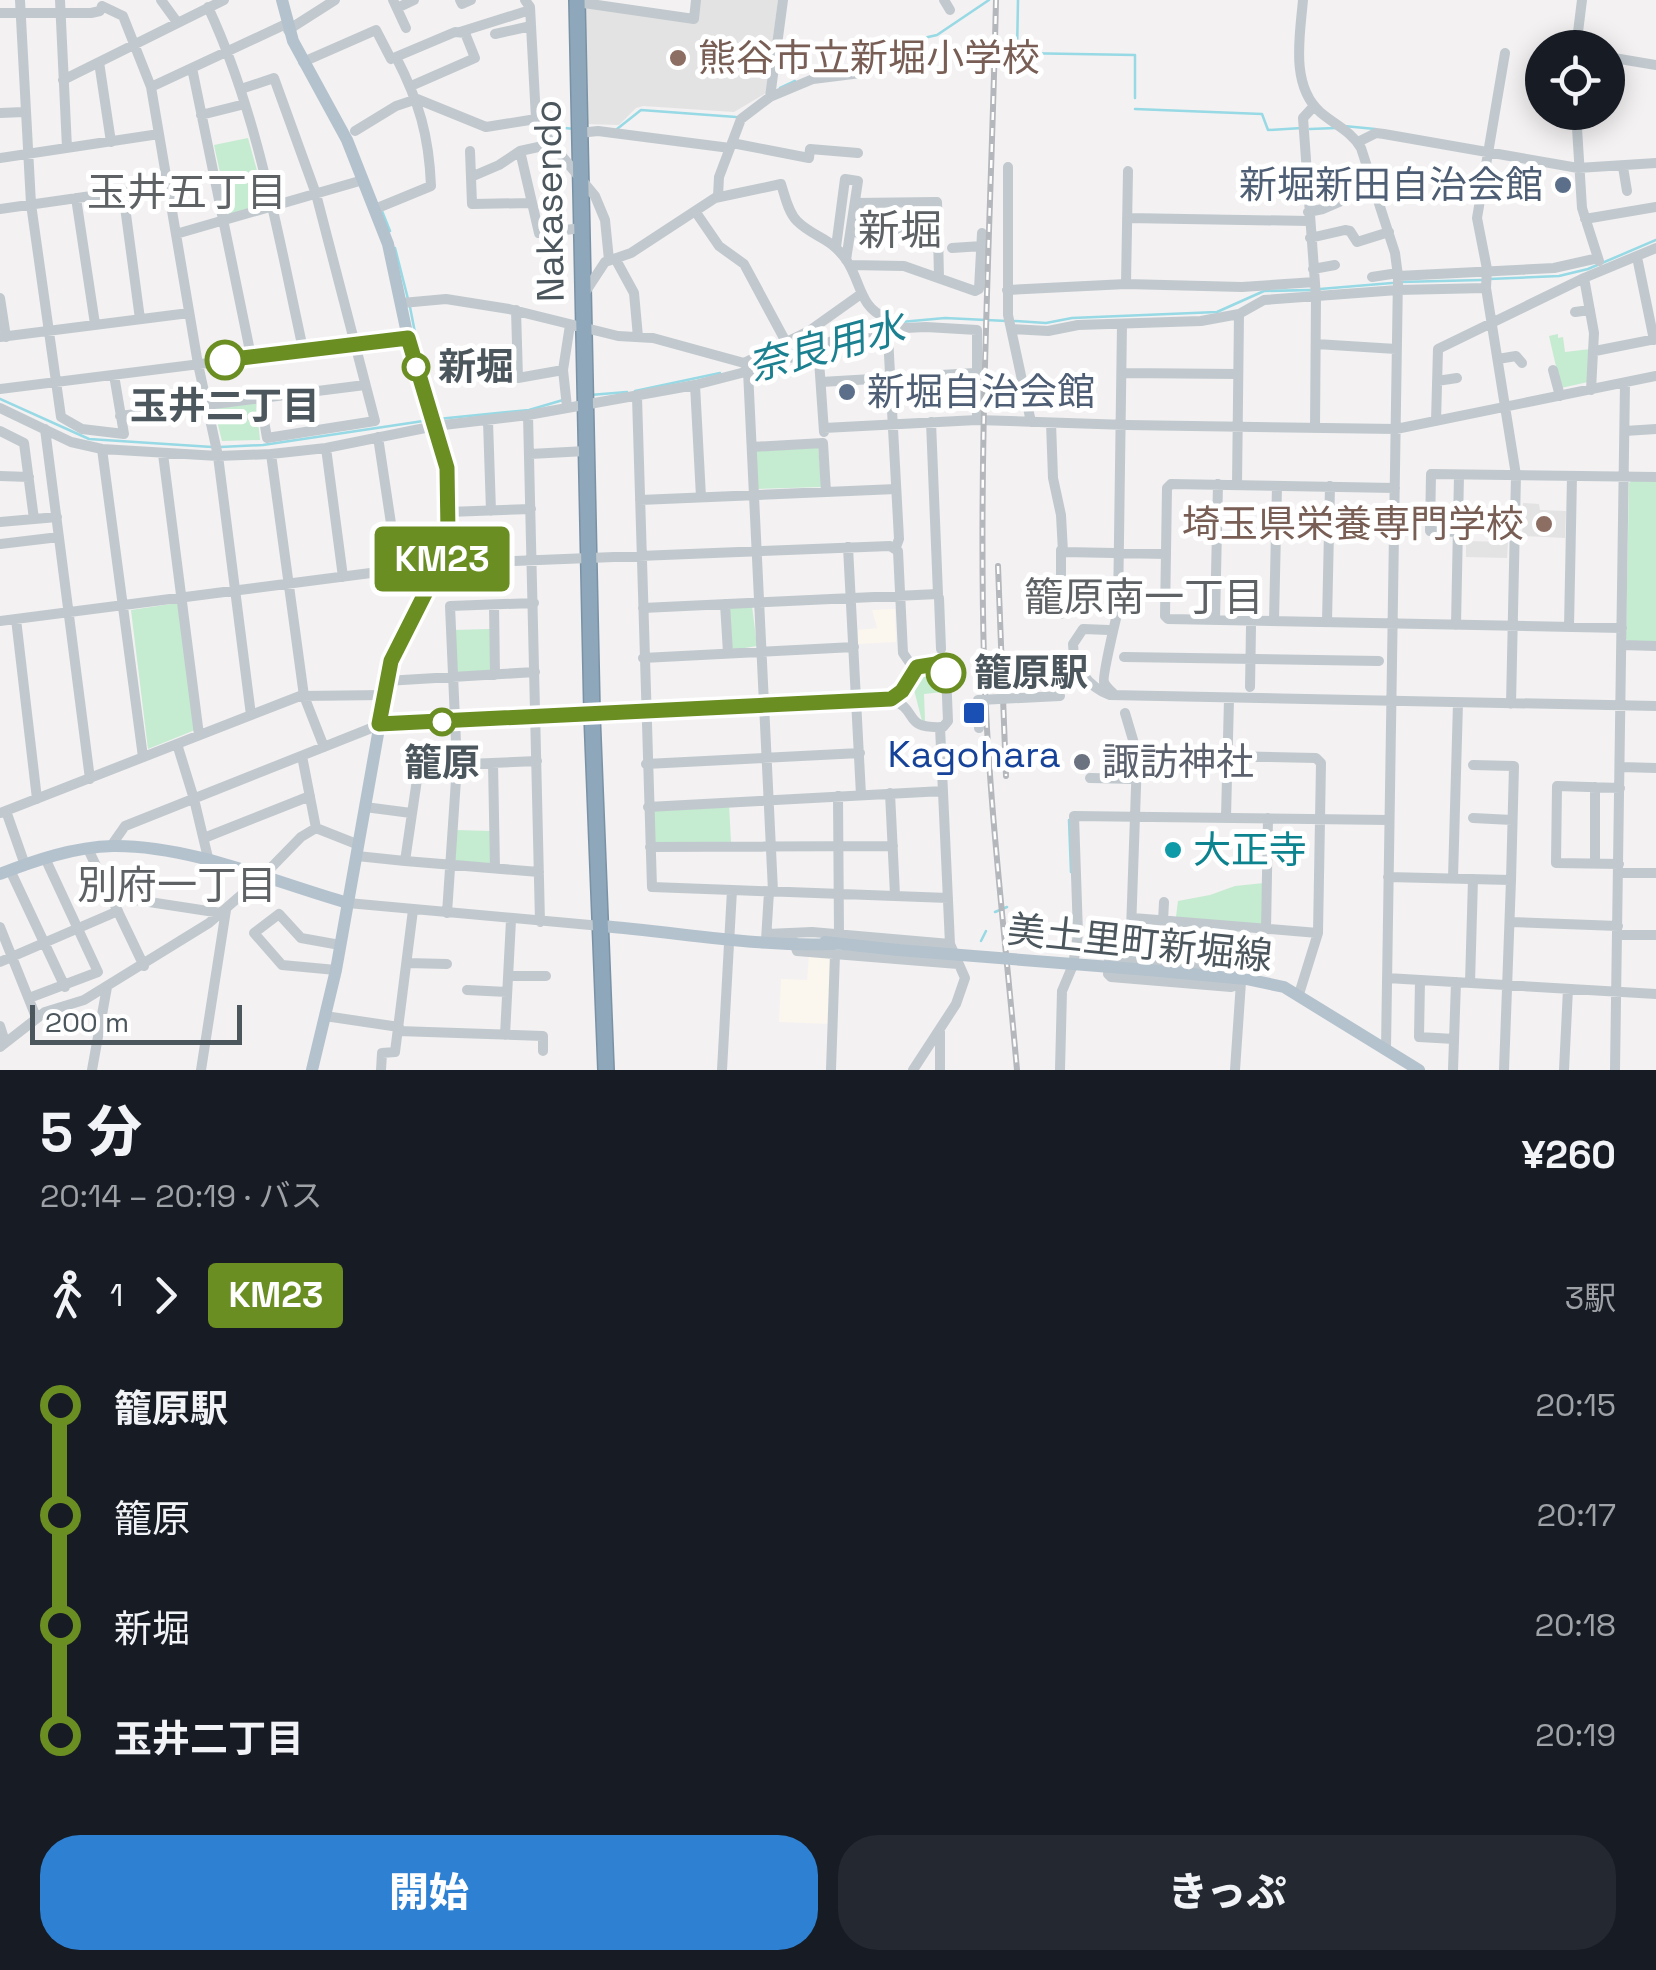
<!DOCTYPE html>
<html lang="ja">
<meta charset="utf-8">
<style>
body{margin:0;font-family:"Space Grotesk","Noto Sans JP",sans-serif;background:#242831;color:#f1f3f6;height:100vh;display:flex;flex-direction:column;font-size:38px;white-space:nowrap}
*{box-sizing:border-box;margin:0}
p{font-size:32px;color:#9ea1a6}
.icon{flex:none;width:55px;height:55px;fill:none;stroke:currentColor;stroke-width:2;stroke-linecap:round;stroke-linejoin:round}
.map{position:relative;height:1070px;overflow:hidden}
.sheet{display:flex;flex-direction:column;background:#171b24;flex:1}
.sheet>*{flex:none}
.badge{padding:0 20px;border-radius:8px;font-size:35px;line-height:65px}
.buttons{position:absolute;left:1525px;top:30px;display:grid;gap:20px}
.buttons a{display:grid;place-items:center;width:100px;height:100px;border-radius:50%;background:#171b24;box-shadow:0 5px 25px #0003;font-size:50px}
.scale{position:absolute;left:30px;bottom:25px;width:212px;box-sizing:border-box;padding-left:10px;border:5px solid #4b565d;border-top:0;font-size:28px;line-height:35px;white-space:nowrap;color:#4b565d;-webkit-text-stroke:8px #fff;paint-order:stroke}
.map>.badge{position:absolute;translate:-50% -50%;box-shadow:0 0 0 5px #fff}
.legs{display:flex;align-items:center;gap:15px;height:110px;padding:0 40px;font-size:32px}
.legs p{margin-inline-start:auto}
.summary{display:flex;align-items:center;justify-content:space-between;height:170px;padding:0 40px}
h1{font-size:55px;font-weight:800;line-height:75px}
.action{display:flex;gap:20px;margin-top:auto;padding:20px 40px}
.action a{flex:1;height:115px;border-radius:40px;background:#2d80d2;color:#fff;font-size:40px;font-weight:800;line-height:115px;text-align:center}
.action a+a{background:#242831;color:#f1f3f6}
ul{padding:0 40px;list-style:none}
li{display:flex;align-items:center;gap:35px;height:110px;font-size:38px}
li i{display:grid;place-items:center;width:15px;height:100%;margin:0 12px;background:currentColor}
li i::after{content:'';width:25px;height:25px;margin:-12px;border:8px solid;border-radius:50%;background:#171b24}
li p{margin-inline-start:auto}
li:first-child i{background:linear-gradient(#0000 50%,currentColor 0)}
li:last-child i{background:linear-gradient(currentColor 50%,#0000 0)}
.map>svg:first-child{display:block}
.commercial{fill:#fbf6ee}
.education{fill:#e4e3e3}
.green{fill:#c5ebd1}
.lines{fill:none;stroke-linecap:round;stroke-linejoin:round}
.stream{stroke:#97d9e4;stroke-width:2.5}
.highway-casing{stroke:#7a92a6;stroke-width:18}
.minor{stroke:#c1c9ce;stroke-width:10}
.major{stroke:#b4c2cd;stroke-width:12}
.highway{stroke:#8ea7ba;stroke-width:15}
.rail-casing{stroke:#b4b7bb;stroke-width:6}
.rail{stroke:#fff;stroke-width:2.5;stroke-dasharray:8;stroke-linecap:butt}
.minor-bridge{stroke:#c1c9ce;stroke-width:10}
.major-bridge{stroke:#b4c2cd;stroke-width:12}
.line-1-casing{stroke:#fff;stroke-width:22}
.line-1{stroke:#6b8e23;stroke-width:15}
.education-dot{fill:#8d6e63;stroke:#fff;stroke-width:4}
.service-dot{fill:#5c6f8a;stroke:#fff;stroke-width:4}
.stop-1-dot{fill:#fff;stroke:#6b8e23;stroke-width:5}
.transit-dot{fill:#1a4fb4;stroke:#fff;stroke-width:4}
.worship-dot{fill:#6b7280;stroke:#fff;stroke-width:4}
.culture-dot{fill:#0f9aa8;stroke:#fff;stroke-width:4}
.labels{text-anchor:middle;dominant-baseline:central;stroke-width:10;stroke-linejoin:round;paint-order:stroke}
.education-label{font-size:38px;fill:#785e54;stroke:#fff;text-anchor:start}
.service-label{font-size:38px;fill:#4e5e75;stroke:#fff;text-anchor:end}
.street-label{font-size:38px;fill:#4b565d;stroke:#fff}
.stop-label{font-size:38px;font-weight:bold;fill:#4b565d;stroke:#fff;text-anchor:start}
.transit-label{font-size:38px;fill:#164399;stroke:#fff}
.worship-label{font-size:38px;fill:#5b616d;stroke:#fff;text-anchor:start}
.culture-label{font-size:38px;fill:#0d838f;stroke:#fff;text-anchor:start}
.neighbourhood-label{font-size:40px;fill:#5e6265;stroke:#fff}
.water-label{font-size:40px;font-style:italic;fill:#1b8191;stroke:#fff}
.quarter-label{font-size:42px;fill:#5e6265;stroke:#fff}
</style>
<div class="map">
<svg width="1656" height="1070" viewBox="0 0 1656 1070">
<rect width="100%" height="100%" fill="#f3f1f2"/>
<path class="commercial" d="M895 609 896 642 858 644V630L877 628 872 610Z
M809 955 833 958 830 1024 779 1022 781 979 807 980Z"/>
<path class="education" d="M699 0H778L766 93 734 112 643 106 636 108 619 125 584 124 586 7 694 23Z
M1523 503 1539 504 1540 510 1566 511 1565 538 1522 536Z
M1466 541 1508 542 1507 558 1466 557Z"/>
<path class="green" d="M248 138 266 203 229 214 214 145Z
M1558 334V338L1563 337 1565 352 1591 349 1588 382 1561 388 1549 336Z
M256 402 260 440 222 441 214 409Z
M818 446 822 487 757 489 755 451Z
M1632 480H1656V643L1629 642 1626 639 1629 483Z
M178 603 195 730 148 749 131 610Z
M752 606 757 646 733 650 730 647V607Z
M490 629 491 671 457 673 453 630Z
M931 670 939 676 941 682 937 683 938 690 943 692 924 694 925 721H922L912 682 919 672Z
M729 804 731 843 655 844 653 808Z
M455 830 491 831V863L455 862Z
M1264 883 1263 923 1260 925 1176 917 1178 901 1210 895 1235 886Z"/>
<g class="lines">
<path class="stream" d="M1018 0 1017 53 1135 55V98
M880 62 906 42 937 35 989 0
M780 88 795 81
M1135 109 1262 114 1268 130 1302 128
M547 126 574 129
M1344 126 1375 129
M617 129 641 110 736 117
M1310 129 1336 128
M382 211 390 231
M395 248 408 299
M1489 279 1559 276 1588 269 1656 240
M1400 282 1482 280
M1320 289 1392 283
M410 307 418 348
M1015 321 1046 323 1072 318 1217 312 1264 291 1312 290
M890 323 945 318 1007 321
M752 365 825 339
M635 391 720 373
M590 395 627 392
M0 399 89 439 212 447
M438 419 529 410 563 400
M220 447 263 445 430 420
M1069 820 1071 872
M995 912 1007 907
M981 941 986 931"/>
<g class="highway-casing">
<path id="highway" d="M577 0 592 714 606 1070"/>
</g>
<path class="minor" d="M20 0 31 204 61 417 82 429 124 434 114 375
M60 0 67 148
M161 0 177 22
M393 0 406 28
M460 0 462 4 471 0
M525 0 530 7 536 119 551 143 595 196 605 220 609 260
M944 0 950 10
M1303 0C1300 35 1290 85 1320 112 1335 125 1351 131 1361 148L1395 253 1398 276 1386 1048
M577 2 694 19 696 0
M102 6 123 16 151 87 198 364 218 456 251 715
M208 7C258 114 278 235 303 349
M397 8 414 0
M0 13H91L100 11 102 6
M288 30 335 0
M460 32 530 10
M495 34 531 26
M1576 48 1582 0
M1505 53 1477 218 1487 269 1486 288 1516 475 1511 704
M1608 57 1656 65
M99 62 111 142
M303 62 376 30 391 59 455 32 465 33 475 58 411 86
M192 68 251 356
M63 80 224 0
M151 87 286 24
M241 89 274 78 316 194 375 421 267 438 260 397
M770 97 813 79 869 72 876 67
M1314 106 1303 118 1316 297 1315 427
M1576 112 1582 208 1599 261
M0 113 24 112
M201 115 245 104
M355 131 396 106 417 99 486 127 536 119
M579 133 598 131 730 148
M1358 142 1376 133 1384 134 1578 168 1656 163
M732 143 809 158 810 149 858 153
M552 144 520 151 539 233 582 228
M470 151 472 204 532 203
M0 158 159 134
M1008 167V315L1031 422
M1623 167 1627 191
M471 177 499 165 520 151
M123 192 140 319
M718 196 719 177 741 119 770 97 783 0
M76 198 95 324
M855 203 937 202 938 233
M0 209 168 185
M375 209 431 186C429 135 419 102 396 57
M695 211 719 246 744 264 786 342
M1308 212 1323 209 1374 187
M1127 218 1308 221
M1585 219 1656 207
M851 232 938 233 939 278
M176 234 363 180
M1310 238 1345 230 1350 231 1357 242 1389 232
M836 247 845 179 858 181 846 260
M952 248 982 246
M1637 257 1654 340
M616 260 634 293 638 337
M850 265 904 266 975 291 979 289 982 233
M1313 269 1335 265
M1398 276 1554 268 1598 258
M1372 277 1398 273
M1584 278 1594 333 1591 390
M1126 284 1128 171
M1007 290 1126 284 1242 287 1315 282
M584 294 605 262 631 253 715 198 781 184C785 196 788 212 797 221 814 238 830 236 847 261 861 282 860 309 887 318L899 539 896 547
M0 298 6 337
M402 303 446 299 509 309 618 336 653 338 744 363 748 371 773 891
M516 310 518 378 563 370
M1575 312 1590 310
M1012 329 1048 331 1078 325 1201 321 1239 314 1264 300 1398 290 1486 288
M0 337 189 313
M1316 344 1396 349
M818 346 824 432
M1595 351 1656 339
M1498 359 1516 356 1522 363
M744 363 809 331 861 294
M1553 370 1560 396
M1122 373 1238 374
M1437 381 1457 378
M821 382 975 373
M695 385 701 497
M0 389 408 338
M637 397 652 887 732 890
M567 407 563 370 570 325
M0 408 71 442 102 449 218 456 271 454 326 448 435 426 528 415 695 385 772 365 835 340 883 329 926 327 977 330V420
M528 415 540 922
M120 416 365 385
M488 421 491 511
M1436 421 1438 349 1584 278 1656 248
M1051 423 1053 478 1061 515 1063 552 1166 554
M824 428 977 420 1127 425 1396 429 1656 376
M45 429 90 779
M0 431 24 443 34 519
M1625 431 1656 429
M378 437 398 570
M752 447 823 443 826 492
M326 448 343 577
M102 449 143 757
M163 454 199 735
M271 454 304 696 324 747
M530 454 586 451
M0 476 29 477
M1237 485 1239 314
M1395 488 1171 484 1167 488 1165 616 1168 619 1622 628
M640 500 896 489
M448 512 531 509
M0 522 57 517
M1458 532 1430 531 1431 474 1656 477
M0 544 59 537
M848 547 861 795
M1061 550V614
M939 598 941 649
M725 604 728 653
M494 605 495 675
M643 608 938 594 931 422
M16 619 37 799
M1215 620 1218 484
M0 621 440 564 890 546 898 551 903 653 914 669
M1274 621 1277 486
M1327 622 1330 486
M1456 625 1459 475
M1569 627 1572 476
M1109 630 1083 629 1073 644C1073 666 1088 687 1110 695L1656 706
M1622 645 1656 646
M1124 657 1379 661
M643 658 854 647
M932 663 946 673 948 721 943 727C901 729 921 711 891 699L902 691 914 669Z
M386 681 535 672
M1250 687 1251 627
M1115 695C1111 691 1106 687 1104 682 1102 676 1116 619 1118 610L1122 324
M978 700 979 728
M1125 713 1136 750
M177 744 194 799 209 862
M493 763 495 868
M646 764 860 753
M1473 765 1514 766 1511 880
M1621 767 1656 768
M1090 778 1136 779
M890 793 895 895
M838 796 839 934
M365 807 411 813
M648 807 943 791
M6 811 25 865
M0 813 300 696 384 695
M1226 817 1229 699
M1473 818 1512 820
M316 828 359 845
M204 838 310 796
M111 846 125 826 379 725
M650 847 893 846
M88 849 144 966
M357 856 405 861 419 766 537 761
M405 861 539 872
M1595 863V787
M1619 864 1556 863 1557 786 1620 788
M10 870 65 987
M1619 873H1656
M1388 877 1511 880 1504 1070
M1453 878 1458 703
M110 896 221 913
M348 903 601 926
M447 913 457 765 450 606 534 603
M1133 918 1318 933
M1163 921 1164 902
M1510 922 1618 926
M0 927 36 1017
M1266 930 1268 818
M767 934 812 932 950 944
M1618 935H1656
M766 940 769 892
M793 940 797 951 958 964
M1130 959 1137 759 1141 754 1316 758 1321 763 1318 933 1299 994
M0 962 118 911
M407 963 447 964
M336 970 282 965 254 933 279 914 301 938 340 945
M508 976H546
M1387 978 1656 994
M1420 980 1419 1037 1454 1039
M1470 983 1473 879
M1240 984 1231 987 1111 977 1108 974 1109 959 1239 967 1252 979
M467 990 507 992
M29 998 98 972 45 858
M325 1016 399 1027
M0 1026 5 1042
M940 1029V1070
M398 1031 543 1036V1051
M505 1035 511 920
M0 1047 45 1012 84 1000 209 923 262 877 301 837 316 828 302 756
M92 1070 107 987
M201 1070 226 910
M381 1070 382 1053 395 1052 413 910
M722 1070 732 890 948 898
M831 1070 835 954
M913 1070 956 1004 965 978 950 944 940 727
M1060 1070 1062 991 1073 965 1078 934 1074 816 1389 820
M1235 1070 1241 982
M1453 1070 1456 982
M1564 1070 1568 989
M1615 1070 1625 383"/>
<path class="major" d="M282 0 293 41 347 140 388 244 408 338 443 451 448 512V533L440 564 391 661 336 970 312 1070
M379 725 891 699
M0 874C36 860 74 847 113 846 190 845 274 882 348 903
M601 926C678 932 755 947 833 944
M825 942 898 950
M1148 970 1246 979 1284 987 1419 1070"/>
<use href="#highway" class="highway"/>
<g class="rail-casing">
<path id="rail" d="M996 0C991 220 978 441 984 661 988 797 1005 934 1017 1070
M998 566 1006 776"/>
</g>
<use href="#rail" class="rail"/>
<path class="minor-bridge" d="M980 700 1060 696"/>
<path class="major-bridge" d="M898 950 1148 970"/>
</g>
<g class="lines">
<g class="line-1-casing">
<path id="line-1" d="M225 360 408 338 447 468 448 532 440 564 391 661 379 724 891 699 902 691 917 667 936 664 946 673"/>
</g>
<use href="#line-1" class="line-1"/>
</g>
<g class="education-dot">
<circle cx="678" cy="58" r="10"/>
<circle cx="1544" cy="524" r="10"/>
</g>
<g class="service-dot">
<circle cx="1563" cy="185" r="10"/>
<circle cx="847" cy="392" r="10"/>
</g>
<g class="stop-1-dot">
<circle cx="225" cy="360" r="18"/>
<circle cx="416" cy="367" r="12"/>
<circle cx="946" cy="673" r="18"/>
<circle cx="442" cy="722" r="12"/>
</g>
<rect class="transit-dot" x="962" y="701" width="24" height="24" rx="5"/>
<circle class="worship-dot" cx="1082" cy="762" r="10"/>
<circle class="culture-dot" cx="1173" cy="850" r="10"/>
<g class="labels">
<g class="education-label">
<text x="698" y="58">熊谷市立新堀小学校</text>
<text x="1524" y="524" text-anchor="end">埼玉県栄養専門学校</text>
</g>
<g class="service-label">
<text x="1543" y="185">新堀新田自治会館</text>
<text x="867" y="392" text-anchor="start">新堀自治会館</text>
</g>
<g class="street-label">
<text transform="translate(549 201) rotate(-91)">Nakasendo</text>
<text transform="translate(1140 943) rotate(6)">美土里町新堀線</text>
</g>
<g class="stop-label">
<text x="438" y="367">新堀</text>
<text x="225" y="406" text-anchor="middle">玉井二丁目</text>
<text x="974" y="673">籠原駅</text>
<text x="442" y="763" text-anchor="middle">籠原</text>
</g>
<g class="transit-label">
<text x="974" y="754">Kagohara</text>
</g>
<g class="worship-label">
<text x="1102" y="762">諏訪神社</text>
</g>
<g class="culture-label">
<text x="1193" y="850">大正寺</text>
</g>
<g class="neighbourhood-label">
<text x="187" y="192">玉井五丁目</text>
<text x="1144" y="597">籠原南一丁目</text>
<text x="177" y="885">別府一丁目</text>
</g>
<g class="water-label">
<text transform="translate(826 347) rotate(-15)">奈良用水</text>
</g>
<g class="quarter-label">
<text x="900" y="230">新堀</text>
</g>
</g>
</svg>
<div class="buttons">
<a><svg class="icon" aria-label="locate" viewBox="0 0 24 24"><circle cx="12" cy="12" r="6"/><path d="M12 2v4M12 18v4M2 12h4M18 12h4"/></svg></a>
</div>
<div class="scale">200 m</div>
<b class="badge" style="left:442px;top:559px;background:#6b8e23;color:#fff">KM23</b>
</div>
<section class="sheet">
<div class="summary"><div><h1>5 分</h1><p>20:14 – 20:19 · バス</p></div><b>¥260</b></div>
<div class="legs"><svg class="icon" aria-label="walk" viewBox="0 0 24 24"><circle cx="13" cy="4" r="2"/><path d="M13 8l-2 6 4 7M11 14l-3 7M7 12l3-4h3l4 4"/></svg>1<svg class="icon" aria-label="forward" viewBox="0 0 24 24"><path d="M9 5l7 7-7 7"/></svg><b class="badge" style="background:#6b8e23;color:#fff">KM23</b><p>3駅</p></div>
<ul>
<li><i style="color:#6b8e23"></i><b>籠原駅</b><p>20:15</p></li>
<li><i style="color:#6b8e23"></i><span>籠原</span><p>20:17</p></li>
<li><i style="color:#6b8e23"></i><span>新堀</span><p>20:18</p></li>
<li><i style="color:#6b8e23"></i><b>玉井二丁目</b><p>20:19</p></li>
</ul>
<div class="action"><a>開始</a><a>きっぷ</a></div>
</section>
